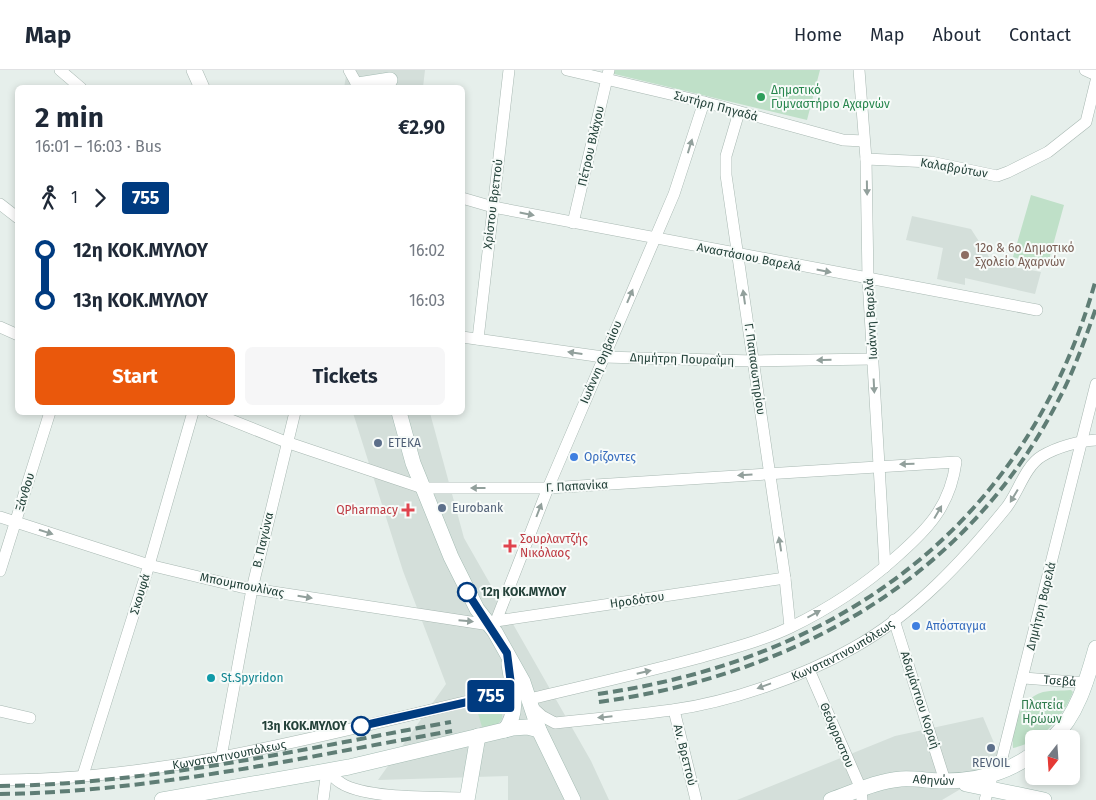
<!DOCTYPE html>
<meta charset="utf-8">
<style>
body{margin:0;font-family:"Fira Sans",sans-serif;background:#f6f6f7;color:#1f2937;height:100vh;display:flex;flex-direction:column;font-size:19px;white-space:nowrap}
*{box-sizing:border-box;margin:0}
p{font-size:16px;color:#747a83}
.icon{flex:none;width:28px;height:28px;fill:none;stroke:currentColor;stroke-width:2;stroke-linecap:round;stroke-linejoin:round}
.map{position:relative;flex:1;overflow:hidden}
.sheet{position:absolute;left:15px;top:15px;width:450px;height:330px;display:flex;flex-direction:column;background:#fff;border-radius:8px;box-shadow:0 2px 8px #0003}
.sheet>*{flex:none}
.badge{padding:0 10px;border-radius:4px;font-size:18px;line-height:32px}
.needle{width:32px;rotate:197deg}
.buttons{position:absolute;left:1025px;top:660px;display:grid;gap:10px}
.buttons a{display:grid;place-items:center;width:55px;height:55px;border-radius:8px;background:#fff;box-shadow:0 2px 8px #0003;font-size:25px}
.map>.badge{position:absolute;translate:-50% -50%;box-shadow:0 0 0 2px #fff}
.legs{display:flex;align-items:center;gap:8px;height:55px;padding:0 20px;font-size:16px}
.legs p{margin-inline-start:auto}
.overview{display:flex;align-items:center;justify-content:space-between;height:85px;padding:0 20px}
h1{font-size:28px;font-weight:700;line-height:38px}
.cta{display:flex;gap:10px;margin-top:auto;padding:10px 20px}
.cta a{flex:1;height:58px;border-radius:8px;background:#ea580c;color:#fff;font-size:20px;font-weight:700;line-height:58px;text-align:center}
.cta a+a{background:#f6f6f7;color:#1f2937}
ul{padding:0 20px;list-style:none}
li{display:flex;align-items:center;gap:18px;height:50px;font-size:19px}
li i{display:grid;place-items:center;width:8px;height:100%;margin:0 6px;background:currentColor}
li i::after{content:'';width:12px;height:12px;margin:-6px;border:4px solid;border-radius:50%;background:#fff}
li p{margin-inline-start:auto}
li:first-child i{background:linear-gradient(#0000 50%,currentColor 0)}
li:last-child i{background:linear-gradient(currentColor 50%,#0000 0)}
header{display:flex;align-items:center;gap:30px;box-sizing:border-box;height:70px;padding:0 25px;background:#fff;border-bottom:1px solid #e0e1e3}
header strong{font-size:24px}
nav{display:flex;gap:28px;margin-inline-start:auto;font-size:18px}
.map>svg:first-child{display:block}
.built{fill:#d4dfda}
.green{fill:#bfe0c8}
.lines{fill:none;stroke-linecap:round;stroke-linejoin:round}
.minor-casing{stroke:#a8b8b2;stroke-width:12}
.tertiary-casing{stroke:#a8b8b2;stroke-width:16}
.secondary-casing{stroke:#a4bbb3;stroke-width:16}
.minor{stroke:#fff;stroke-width:11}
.tertiary{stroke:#fff;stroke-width:15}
.secondary{stroke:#fff;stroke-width:15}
.rail{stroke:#5f7d75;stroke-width:4;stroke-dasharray:10 5;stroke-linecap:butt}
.oneway{fill:#92a09c}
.line-1-casing{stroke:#fff;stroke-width:11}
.line-1{stroke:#003b80;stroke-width:8}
.leisure-dot{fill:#2e9e5b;stroke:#f7fbf9;stroke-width:2}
.education-dot{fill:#8d6e63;stroke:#f7fbf9;stroke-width:2}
.service-dot{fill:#5c6f8a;stroke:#f7fbf9;stroke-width:2}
.shop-dot{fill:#3f7fe0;stroke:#f7fbf9;stroke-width:2}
.health-dot{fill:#e0444e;stroke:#f7fbf9;stroke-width:2}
.stop-1-dot{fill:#fff;stroke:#003b80;stroke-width:2.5}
.culture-dot{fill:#0f9aa8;stroke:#f7fbf9;stroke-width:2}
.labels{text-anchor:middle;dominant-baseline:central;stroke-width:4;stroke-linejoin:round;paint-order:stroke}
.leisure-label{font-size:12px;fill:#27864d;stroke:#f7fbf9;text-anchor:start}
.street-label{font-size:12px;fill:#24423a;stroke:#f7fbf9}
.education-label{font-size:12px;fill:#785e54;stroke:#f7fbf9;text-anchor:start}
.service-label{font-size:12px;fill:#4e5e75;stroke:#f7fbf9;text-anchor:start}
.shop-label{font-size:12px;fill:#366cbe;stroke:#f7fbf9;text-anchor:start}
.health-label{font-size:12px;fill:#be3a42;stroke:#f7fbf9;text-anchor:end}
.stop-label{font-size:12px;font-weight:bold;fill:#24423a;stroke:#f7fbf9;text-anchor:start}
.culture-label{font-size:12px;fill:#0d838f;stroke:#f7fbf9;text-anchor:start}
.park-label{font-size:12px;fill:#2d7a4b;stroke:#f7fbf9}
</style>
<header>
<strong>Map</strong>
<nav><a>Home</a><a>Map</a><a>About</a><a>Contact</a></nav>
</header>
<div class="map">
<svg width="1096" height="730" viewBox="0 0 1096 730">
<rect width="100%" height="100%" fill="#e6efeb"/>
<path class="built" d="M347 0H425L423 17 344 18Z
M912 146 971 159 993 193 1041 202 1035 224 965 208V215L937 209 943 178 906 170Z
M353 343H430L464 468 591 691 609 730H508V706L378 710 446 614 403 501Z
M983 647 1003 694 942 730H737L895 666Z"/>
<path class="green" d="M611 0H820L807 50 610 3Z
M1031 125 1064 135 1047 197 1013 187Z
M1071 620 1073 622C1062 649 1042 672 1013 678 1011 657 1021 628 1043 622 1052 620 1062 621 1071 620Z
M493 636 502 640V649L498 654 482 657 477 640Z"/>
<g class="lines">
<g class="minor-casing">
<g id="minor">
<path d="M60 0 81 18"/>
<path d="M349 0 359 18"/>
<path d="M567 0 704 32 843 70 864 71"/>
<path d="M859 0 866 89 868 209 885 497"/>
<path d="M1085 0 1096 5"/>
<path d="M739 42 726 86V105L785 508 790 557"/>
<path d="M866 89 931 92 997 106 1008 102 1048 82 1086 52 1096 11"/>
<path d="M462 128 493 137 1037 240"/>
<path d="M0 134 18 148"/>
<path d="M573 153 609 0"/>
<path d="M0 257 18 265"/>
<path d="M462 267 603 287 754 291 873 289"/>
<path d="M478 269 509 0"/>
<path d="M211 342 286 372 423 418H548L956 392C950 437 927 460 895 488 864 516 828 539 791 557 762 571 729 579 698 588 642 603 585 616 529 629"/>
<path d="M0 447 149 495 241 517 490 555 496 551 785 508"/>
<path d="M0 501 50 342"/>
<path d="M894 550 945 711"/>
<path d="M496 551 548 418 674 124 704 32"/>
<path d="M809 600 861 719 862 730"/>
<path id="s1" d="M1024 608 1087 613"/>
<path id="s2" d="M532 637 542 646 555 653C594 649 633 645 672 640 730 632 802 607 853 578 914 544 963 491 1006 438 1018 423 1025 396 1042 386 1057 377 1079 371 1096 370"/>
<path d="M674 640 696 730"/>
<path d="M0 641 30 648"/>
<path d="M221 687 252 519 295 342"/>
<path d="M327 700C331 705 336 710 341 713 365 729 436 727 467 728"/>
<path d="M1002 702V688L1096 314"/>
<path d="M83 705 149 495 193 342"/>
<path id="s3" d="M0 710C174 710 344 659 512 621"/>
<path d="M323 730 327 700"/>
<path d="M985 730 991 711"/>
</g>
</g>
<g class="tertiary-casing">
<path id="tertiary" d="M194 0 202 18"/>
</g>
<g class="secondary-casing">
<g id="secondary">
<path d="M358 15 390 10"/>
<path d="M399 342 413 393 451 487 477 539 495 562 523 612 539 660 573 730"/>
<path d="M505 660C520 642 512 615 509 594"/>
<path d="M1052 669C1077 646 1087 610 1096 578"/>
<path d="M966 714 1044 730"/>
<path d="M162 730 349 697 513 658 527 657 539 660"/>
<path d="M467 730 478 666"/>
<path id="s4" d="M831 730C854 722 877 711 901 709 915 708 930 711 944 711 976 711 1008 703 1034 683"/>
</g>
</g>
<use href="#minor" class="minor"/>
<use href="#tertiary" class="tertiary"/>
<use href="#secondary" class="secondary"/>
<path class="rail" d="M598 624C843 589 1028 453 1096 209
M599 632C794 605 967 509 1059 329 1074 301 1085 269 1096 238
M0 716C152 714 302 679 451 652
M0 724C152 722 303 687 452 661"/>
</g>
<defs><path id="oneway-solid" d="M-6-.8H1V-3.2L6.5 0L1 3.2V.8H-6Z" transform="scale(1.25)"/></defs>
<g class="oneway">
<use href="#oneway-solid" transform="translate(690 76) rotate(-73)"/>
<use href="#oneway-solid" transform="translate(867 118) rotate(89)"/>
<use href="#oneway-solid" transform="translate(527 144) rotate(11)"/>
<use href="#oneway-solid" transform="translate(824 201) rotate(11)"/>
<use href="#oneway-solid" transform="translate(630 226) rotate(-67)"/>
<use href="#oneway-solid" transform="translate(744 227) rotate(-98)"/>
<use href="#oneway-solid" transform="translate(575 283) rotate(-172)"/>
<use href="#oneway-solid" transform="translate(824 290) rotate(179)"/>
<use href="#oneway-solid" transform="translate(874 316) rotate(87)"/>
<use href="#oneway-solid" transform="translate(907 394) rotate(178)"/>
<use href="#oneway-solid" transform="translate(745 405) rotate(176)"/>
<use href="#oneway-solid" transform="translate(478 418) rotate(180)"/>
<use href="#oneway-solid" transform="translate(1014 426) rotate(121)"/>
<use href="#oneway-solid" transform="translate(539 440) rotate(-69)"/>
<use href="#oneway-solid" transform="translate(938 442) rotate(-60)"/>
<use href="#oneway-solid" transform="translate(46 462) rotate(18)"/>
<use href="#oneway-solid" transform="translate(780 474) rotate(-99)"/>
<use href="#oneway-solid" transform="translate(305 527) rotate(9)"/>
<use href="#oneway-solid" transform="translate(814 544) rotate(-29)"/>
<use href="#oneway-solid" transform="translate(466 551) rotate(5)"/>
<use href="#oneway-solid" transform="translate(644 602) rotate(-13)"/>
<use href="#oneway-solid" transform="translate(764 616) rotate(160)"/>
<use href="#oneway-solid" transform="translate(605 647) rotate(174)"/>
</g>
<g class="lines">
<g class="line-1-casing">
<path id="line-1" d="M361 656 512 622 507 583 467 522"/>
</g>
<use href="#line-1" class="line-1"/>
</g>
<circle class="leisure-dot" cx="761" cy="27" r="5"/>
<circle class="education-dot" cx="965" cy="185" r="5"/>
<g class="service-dot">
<circle cx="378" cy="373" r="5"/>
<circle cx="442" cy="438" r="5"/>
<circle cx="991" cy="678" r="5"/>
</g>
<g class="shop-dot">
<circle cx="574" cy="387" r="5"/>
<circle cx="916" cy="556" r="5"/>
</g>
<g class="health-dot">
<path d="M405.5 432.5h5v5h5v5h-5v5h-5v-5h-5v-5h5z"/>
<path d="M507.5 468.5h5v5h5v5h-5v5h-5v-5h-5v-5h5z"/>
</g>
<g class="stop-1-dot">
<circle cx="467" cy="522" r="9"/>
<circle cx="361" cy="656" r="9"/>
</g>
<circle class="culture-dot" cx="211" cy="608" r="5"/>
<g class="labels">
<g class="leisure-label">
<text x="771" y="20">Δημοτικό<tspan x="771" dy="14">Γυμναστήριο Αχαρνών</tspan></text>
</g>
<g class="street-label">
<text transform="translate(716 36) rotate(15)">Σωτήρη Πηγαδά</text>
<text transform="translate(591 76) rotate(-77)">Πέτρου Βλάχου</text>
<text transform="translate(954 98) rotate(10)">Καλαβρύτων</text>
<text transform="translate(493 134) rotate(-83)">Χρίστου Βρεττού</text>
<text transform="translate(749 187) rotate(11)">Αναστάσιου Βαρελά</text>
<text transform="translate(871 249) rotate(-93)">Ιωάννη Βαρελά</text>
<text transform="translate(682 289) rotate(2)">Δημήτρη Πουραΐμη</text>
<text transform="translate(601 292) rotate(-67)">Ιωάννη Θηβαίου</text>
<text transform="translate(755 299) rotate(82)">Γ. Παπασωτηρίου</text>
<text transform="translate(577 416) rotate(-3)">Γ. Παπανίκα</text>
<text transform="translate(25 422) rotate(-73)">Ξάνθου</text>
<text transform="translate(263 470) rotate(-77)">Β. Παγώνα</text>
<text transform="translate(242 515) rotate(11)">Μπουμπουλίνας</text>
<text transform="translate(140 524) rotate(-73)">Σκουφά</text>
<text transform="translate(637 530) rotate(-8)">Ηροδότου</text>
<text transform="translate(1041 536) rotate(-76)">Δημήτρη Βαρελά</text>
<text stroke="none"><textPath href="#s2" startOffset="328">Κωνσταντινουπόλεως</textPath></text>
<text stroke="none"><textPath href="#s1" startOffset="36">Τσεβά</textPath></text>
<text transform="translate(920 630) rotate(72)">Αδαμάντιου Κοραή</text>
<text transform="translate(837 665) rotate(67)">Θεόφραστου</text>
<text stroke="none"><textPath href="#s3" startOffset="231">Κωνσταντινουπόλεως</textPath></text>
<text transform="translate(685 685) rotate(76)">Αν. Βρεττού</text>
<text stroke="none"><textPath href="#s4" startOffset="106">Αθηνών</textPath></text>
</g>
<g class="education-label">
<text x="975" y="178">12ο &amp; 6ο Δημοτικό<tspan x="975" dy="14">Σχολείο Αχαρνών</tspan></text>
</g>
<g class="service-label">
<text x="388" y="373">ΕΤΕΚΑ</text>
<text x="452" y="438">Eurobank</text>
<text x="991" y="693" text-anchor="middle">REVOIL</text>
</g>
<g class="shop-label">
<text x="584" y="387">Ορίζοντες</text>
<text x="926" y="556">Απόσταγμα</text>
</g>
<g class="health-label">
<text x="398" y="440">QPharmacy</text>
<text x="520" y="469" text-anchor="start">Σουρλαντζής<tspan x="520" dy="14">Νικόλαος</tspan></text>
</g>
<g class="stop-label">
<text x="481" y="522">12η ΚΟΚ.ΜΥΛΟΥ</text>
<text x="347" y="656" text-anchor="end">13η ΚΟΚ.ΜΥΛΟΥ</text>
</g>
<g class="culture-label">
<text x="221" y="608">St.Spyridon</text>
</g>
<g class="park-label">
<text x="1042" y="635">Πλατεία<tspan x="1042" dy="14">Ηρώων</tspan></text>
</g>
</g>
</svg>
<div class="buttons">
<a><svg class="needle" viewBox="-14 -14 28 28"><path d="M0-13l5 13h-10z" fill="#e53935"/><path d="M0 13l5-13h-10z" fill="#747a83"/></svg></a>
</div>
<b class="badge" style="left:491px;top:626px;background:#003b80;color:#fff">755</b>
<section class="sheet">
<div class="overview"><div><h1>2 min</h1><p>16:01 – 16:03 · Bus</p></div><b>€2.90</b></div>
<div class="legs"><svg class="icon" aria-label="walk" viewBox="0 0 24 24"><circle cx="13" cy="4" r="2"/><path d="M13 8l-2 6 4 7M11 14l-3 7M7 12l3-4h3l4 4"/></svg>1<svg class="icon" aria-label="forward" viewBox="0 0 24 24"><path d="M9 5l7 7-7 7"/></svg><b class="badge" style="background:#003b80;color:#fff">755</b></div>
<ul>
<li><i style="color:#003b80"></i><b>12η ΚΟΚ.ΜΥΛΟΥ</b><p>16:02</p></li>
<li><i style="color:#003b80"></i><b>13η ΚΟΚ.ΜΥΛΟΥ</b><p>16:03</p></li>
</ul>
<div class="cta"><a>Start</a><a>Tickets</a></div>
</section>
</div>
